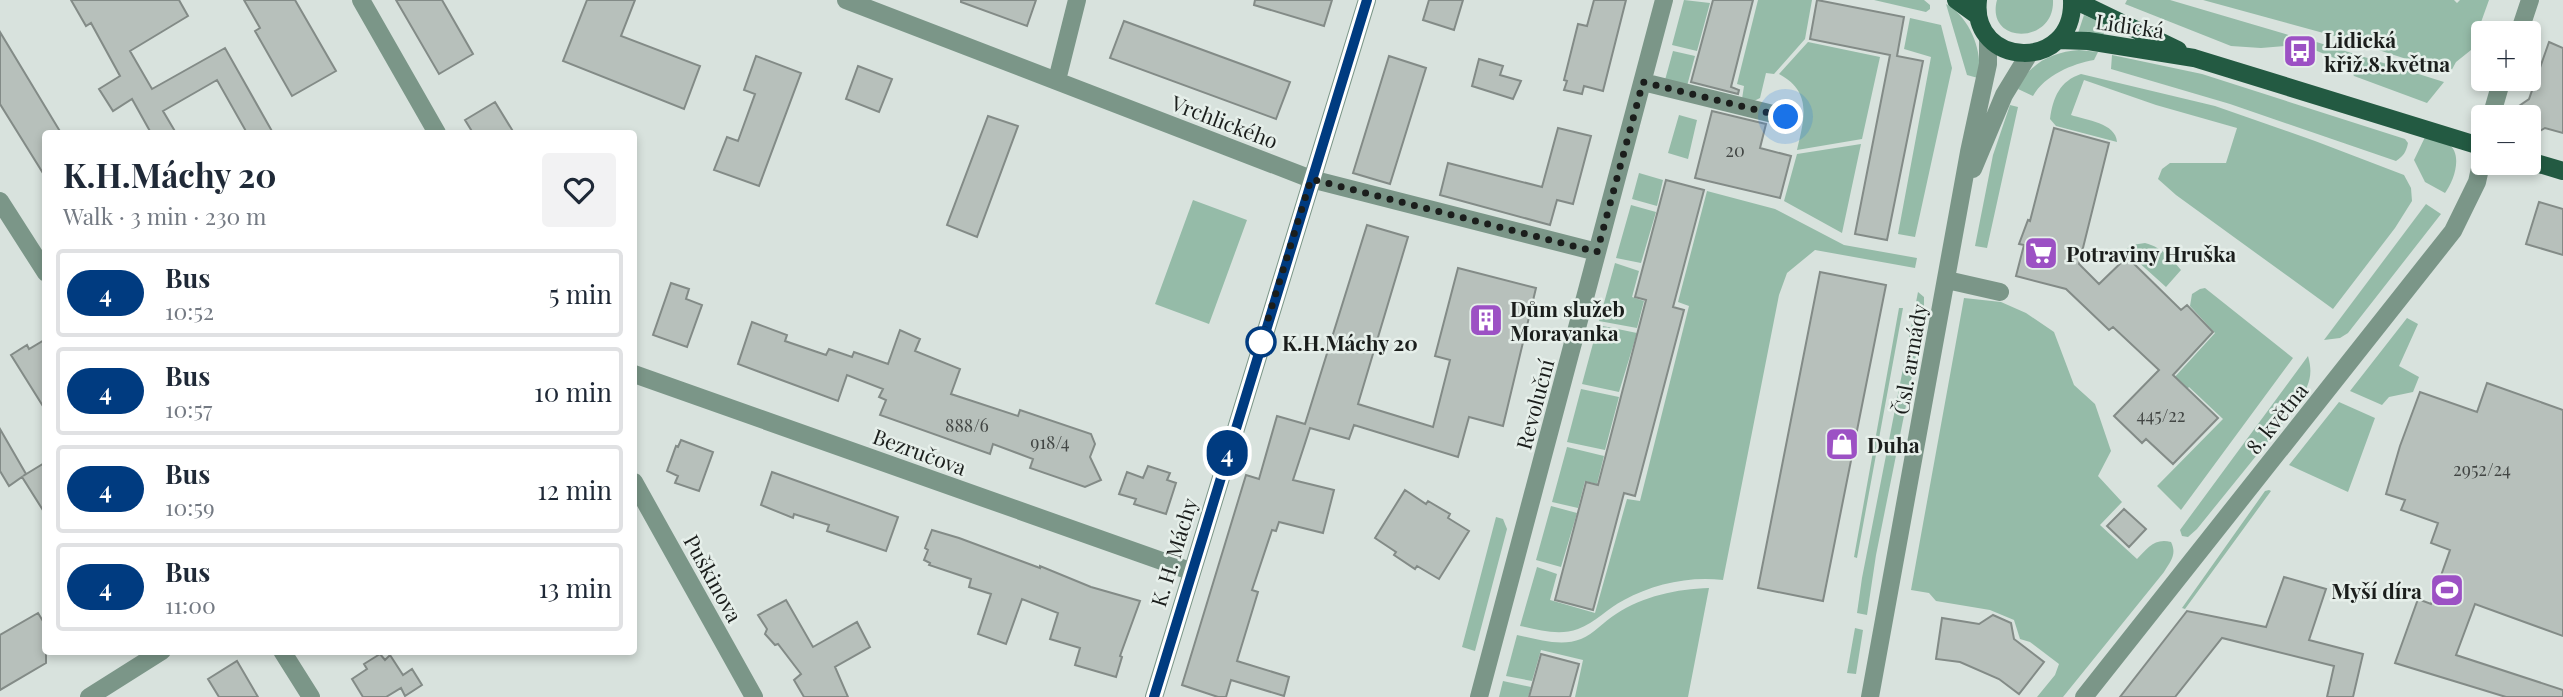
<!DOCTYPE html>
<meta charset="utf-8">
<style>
body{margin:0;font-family:"Playfair Display",serif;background:#f2f2f3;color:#1f2937;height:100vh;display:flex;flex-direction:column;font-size:26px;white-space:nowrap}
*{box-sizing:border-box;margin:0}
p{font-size:23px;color:#747a83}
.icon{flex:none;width:38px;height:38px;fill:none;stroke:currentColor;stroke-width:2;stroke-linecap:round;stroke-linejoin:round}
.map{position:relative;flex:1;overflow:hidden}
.side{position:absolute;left:42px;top:130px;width:595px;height:525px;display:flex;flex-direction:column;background:#fff;border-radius:7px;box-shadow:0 4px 10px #0003}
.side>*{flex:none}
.badge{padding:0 14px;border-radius:23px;font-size:24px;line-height:46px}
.controls{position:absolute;left:2471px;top:21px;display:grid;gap:14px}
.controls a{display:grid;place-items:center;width:70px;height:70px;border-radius:7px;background:#fff;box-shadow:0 4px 10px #0003;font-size:35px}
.you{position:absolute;width:35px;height:35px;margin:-18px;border:5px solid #fff;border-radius:50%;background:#1a73e8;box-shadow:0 0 0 10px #1a73e833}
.map>.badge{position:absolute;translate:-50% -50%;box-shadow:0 0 0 4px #fff}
.round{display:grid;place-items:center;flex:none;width:74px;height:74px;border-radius:7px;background:#f2f2f3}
.head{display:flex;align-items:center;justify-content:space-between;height:119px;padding:0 21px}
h1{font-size:33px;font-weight:700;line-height:52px}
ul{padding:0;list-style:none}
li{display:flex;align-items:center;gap:21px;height:88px;margin:0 14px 10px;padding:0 7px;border:4px solid #e0e1e3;border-radius:7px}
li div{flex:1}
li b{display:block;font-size:26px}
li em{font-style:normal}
li .badge{min-width:77px;font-weight:700;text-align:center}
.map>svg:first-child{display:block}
.green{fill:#95bba8}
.building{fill:#b7c0bb;stroke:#838b87;stroke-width:2}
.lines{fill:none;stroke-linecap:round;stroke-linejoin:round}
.minor{stroke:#7b9688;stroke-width:18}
.major{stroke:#235a42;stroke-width:18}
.line-casing{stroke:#fff;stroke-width:16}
.line{stroke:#003b80;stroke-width:10}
.walk{stroke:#1b1e1c;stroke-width:7;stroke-dasharray:0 12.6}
.stop-dot{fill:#fff;stroke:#003b80;stroke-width:3.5}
.labels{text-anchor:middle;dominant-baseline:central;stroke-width:5;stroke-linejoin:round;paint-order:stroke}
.number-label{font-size:18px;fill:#424644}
.street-label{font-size:21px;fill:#1b1e1c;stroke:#e6efea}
.poi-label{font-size:21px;font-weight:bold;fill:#1b1e1c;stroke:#e6efea;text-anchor:start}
.stop-label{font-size:21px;font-weight:bold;fill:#1b1e1c;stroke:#e6efea;text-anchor:start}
</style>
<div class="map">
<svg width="2563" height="697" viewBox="0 0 2563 697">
<rect width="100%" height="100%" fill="#d8e2dd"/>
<path class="green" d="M1684 0 1710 3 1697 51 1672 45Z
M1758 0H1812L1805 39 1774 74 1766 73 1760 98 1754 101 1742 99 1744 86 1737 84Z
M1874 0H1924L1930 5V9L1926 12Z
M1997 0H2053C2055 45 1985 45 1997 0Z
M2127 0H2170L2299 38 2296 45 2261 48 2231 46 2125 4Z
M2203 0H2454L2457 3 2460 0H2489L2471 50 2456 62 2450 73 2338 37Z
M1946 4C1970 17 1984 53 1978 78L1967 75Z
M2084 15 2106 25 2103 36 2078 33Z
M1910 18 1941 25 1952 68 1915 237 1898 234 1931 57 1904 49Z
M2310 40 2444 82 2427 103 2354 76 2347 63 2307 47Z
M1808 42 1880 57 1862 139 1797 150C1804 119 1813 92 1779 74Z
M2079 50 2098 52 2094 60C2072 64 2045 75 2033 96L2018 89C2029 63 2052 52 2079 50Z
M1673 51 1695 56 1687 86 1665 80Z
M2112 55 2202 74 2405 139 2408 143C2406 153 2403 156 2396 161L2230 104 2111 69Z
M2081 74 2215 106 2315 141 2404 175 2411 188 2412 201 2395 228 2333 309 2176 195 2158 179 2162 169 2170 163H2226L2237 128 2156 105 2084 80 2071 115C2086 120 2116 123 2117 142L2056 126 2050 119C2053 97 2060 81 2081 74Z
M2010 105 2018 107 1987 248 1975 246 1993 155Z
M1679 115 1697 120 1688 159 1668 153Z
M2426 135C2433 137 2441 139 2447 143 2464 153 2454 181 2445 193L2425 182 2414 160Z
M1861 144 1842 233 1784 201 1797 154Z
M1639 173 1663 180 1657 206 1632 199Z
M1707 191 1775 209 1844 245 1917 258 1915 268 1815 250 1787 273 1779 295 1723 580C1689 576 1653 584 1624 600 1608 608 1595 623 1578 629 1559 636 1540 630 1520 626L1537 567 1557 574 1550 600 1595 613 1627 499 1640 501 1689 306 1678 302Z
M1193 200 1247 220 1209 324 1155 304Z
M2426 204 2441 214 2348 333 2340 338 2324 340Z
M1631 205 1656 212 1641 263 1616 258Z
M2145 243C2161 247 2171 258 2181 270L2166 287 2125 250 2132 245Z
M1615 263 1639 271 1632 297 1644 301 1637 328 1599 321Z
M2205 288 2293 358 2181 510 2157 486 2223 419 2189 387 2185 391 2173 379 2215 333 2190 306 2192 294 2200 289Z
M1918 292 1924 297V316L1876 555 1867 615 1857 613 1862 578Z
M1964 298 2001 302 2026 313 2054 332 2074 385 2095 404 2111 451 2098 476 2122 502 2100 525 2137 559C2148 548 2154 538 2171 542 2177 554 2171 561 2164 572L2063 697H2037L2055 675 2059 664 2030 642 2020 639 2014 620 1990 610 1936 601 1929 593 1911 590Z
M1899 308H1903L1857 558 1854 557Z
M2407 318 2418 324 2399 366 2419 377 2413 392 2389 397 2382 405 2350 391Z
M1598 325 1637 333 1619 392 1582 384Z
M2308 356C2314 377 2308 386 2298 404L2197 529 2188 537 2182 536 2180 530Z
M1581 389 1619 397 1605 450 1567 442Z
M2339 402 2375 418 2348 492 2289 465Z
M1567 447 1604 456 1597 484 1585 481 1578 508 1552 502Z
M2269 490 2271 491 2185 609 2182 608 2265 491Z
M1551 506 1577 513 1561 567 1536 560Z
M1496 517 1503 519 1507 529 1475 651 1462 647Z
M1709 588 1688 697H1575L1583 660 1541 650 1532 681 1506 676 1517 635C1537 639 1561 647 1581 639 1594 634 1604 621 1616 614 1643 596 1677 589 1709 588Z
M1855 628 1863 630 1856 674 1847 673Z
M1503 681 1531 687 1528 697H1499Z"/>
<path class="building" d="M71 0H179L188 16 130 51 152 89 225 48 273 133H247L217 80 163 111 176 133H151L132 99 113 111 99 89 120 76 91 23 86 26Z
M244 0H295L336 71 292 96 255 31 260 28Z
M396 0H442L473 54 439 74Z
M587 0H635L621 36 700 66 684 109 563 61Z
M961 0H1036L1027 26 961 2Z
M1255 0H1332L1324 26 1254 5Z
M1429 0H1463L1454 30 1423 20Z
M1594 0H1626L1603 91 1584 86 1582 94 1564 90 1567 81 1564 80 1578 24 1587 26Z
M1713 0H1753L1731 87 1739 90 1738 94 1691 82Z
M1817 0 1904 17 1897 56 1923 61 1887 240 1855 234 1890 55 1810 39Z
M1124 21 1290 82 1276 119 1110 58Z
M0 32 61 133H46V178L0 104Z
M2549 42 2563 48V133L2545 128 2529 137V117H2503L2529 99Z
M756 56 801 73 759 186 714 170 727 137 738 141 755 94 744 90Z
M1389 56 1426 68 1390 184 1353 173Z
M1479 59 1503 66 1500 75 1521 81 1513 99 1472 86Z
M858 66 892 79 879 112 846 99Z
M495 102 514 133H473L465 120Z
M1712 111 1766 124 1760 148 1791 156 1780 198 1695 178Z
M988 116 1018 126 977 237 947 225Z
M1558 128 1591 136 1573 204 1557 200 1550 225 1440 195 1448 163 1542 187Z
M2054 128 2109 143 2079 264 2099 284 2127 257 2181 310 2187 305 2213 332 2173 375 2218 418 2173 464 2146 439 2142 443 2114 416 2159 370 2113 327 2109 330 2066 289 2016 276 2024 245 2019 244 2028 220 2030 221Z
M1666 180 1704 190 1673 307 1684 310 1635 496 1624 493 1593 610 1555 600 1586 482 1598 485 1646 300 1635 297Z
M2539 202 2563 209V255L2526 244Z
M1367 225 1408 237 1358 404 1433 427 1450 360 1435 356 1458 268 1536 288 1503 426 1469 417 1458 457 1354 425 1349 439 1310 428 1293 480 1334 490 1323 533 1279 522 1276 531 1272 530 1252 590 1258 592 1237 661 1289 677 1284 696 1231 680 1226 697H1218L1182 685 1246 475 1259 479 1277 416 1305 424Z
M1820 272 1886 285 1823 601 1758 588Z
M671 283 689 289 686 299 702 305 687 347 653 335Z
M752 322 787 335 785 341 826 355 829 349 852 357 854 352 888 364 900 330 920 339 915 351 960 369 951 394 1018 416 1020 410 1091 434 1095 444 1090 457 1101 480 1085 487 1030 468 1033 459 993 444 990 454 880 415 886 400 879 397 883 389 847 375 838 401 738 364Z
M46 339V411L11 355 27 345 29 349Z
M2487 383 2563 410V636L2475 604 2456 655 2563 690V697H2506L2395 663 2418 599 2431 604 2450 550 2431 543 2438 523 2401 510 2405 500 2386 494 2400 446 2420 392 2477 412Z
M0 429 26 474 23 476 46 462V515L22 477 9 486 0 471Z
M681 440 713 452 699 491 675 483 678 476 667 471 676 446 678 447Z
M1148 466 1170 473 1167 480 1176 483 1166 514 1134 504 1136 499 1119 494 1127 472 1143 478Z
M772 472 898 517 886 551 827 531 829 525 794 514 793 518 761 505Z
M1405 490 1426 504 1428 501 1450 514 1448 518 1469 531 1439 579 1417 566 1415 569 1394 555 1396 552 1375 538Z
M2124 509 2146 529 2129 547 2107 526Z
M932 530 959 538 1040 568V566L1091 587 1140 601 1120 656 1122 657 1116 677 1075 665 1080 648 1050 639 1058 613 1022 599 1006 644 978 634 991 594 969 587 971 579 929 565 930 563 924 560 928 550 925 548Z
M2284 577 2326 589 2309 640 2363 654 2353 697H2327L2334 666 2222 638 2175 697H2120L2187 611 2266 627Z
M786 600 813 647 857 622 870 647 835 667 848 697H804L794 680 801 674 778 644 775 645 765 634 767 629 758 615Z
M38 613 46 626V663L0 690V635Z
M1993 615 2011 623 2014 639 2044 662 2019 694 1999 679 1960 662 1936 659 1942 618 1979 624Z
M380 654 385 660 390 655 403 675 412 669 422 685 405 696 401 688 386 697H363L352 679 367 669 364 664Z
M1541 654 1579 664 1570 697H1529Z
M237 661 258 697H219L208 679Z"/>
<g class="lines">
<path class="minor" d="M361 0 437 133
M846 0 1311 179 1597 252
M2519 33 2530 0
M1057 80 1077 0
M1643 82 1785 117
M2491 117 2502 79
M1973 169 2004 95 2029 54
M0 201 46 273
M1947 280 2000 292
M634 374 1190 571
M634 482 754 697
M282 651 311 697
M89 697 162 651
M1154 697 1367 0
M1479 697 1664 0
M1870 697 1969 152 1988 64V37
M2084 697 2453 231 2477 182 2483 155"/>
<path class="major" d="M1956 0 1978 16
M1978 0C1970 68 2075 73 2072 0
M2074 0 2178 50
M2058 40 2088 41 2194 58 2483 147
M2529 161 2563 171"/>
</g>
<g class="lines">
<g class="line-casing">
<path id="line" d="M1154 697 1367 0"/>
</g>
<use href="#line" class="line"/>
<path class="walk" d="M1261 342 1311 179 1597 252 1643 82 1786 117"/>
</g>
<defs>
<g id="bus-square" transform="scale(1.75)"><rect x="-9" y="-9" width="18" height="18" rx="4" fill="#9c51c4" stroke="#e6efea"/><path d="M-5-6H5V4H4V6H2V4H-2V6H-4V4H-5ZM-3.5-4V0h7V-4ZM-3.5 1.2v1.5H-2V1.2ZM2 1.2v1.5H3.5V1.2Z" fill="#fff"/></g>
<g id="supermarket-square" transform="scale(1.75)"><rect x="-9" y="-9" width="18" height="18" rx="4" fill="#9c51c4" stroke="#e6efea"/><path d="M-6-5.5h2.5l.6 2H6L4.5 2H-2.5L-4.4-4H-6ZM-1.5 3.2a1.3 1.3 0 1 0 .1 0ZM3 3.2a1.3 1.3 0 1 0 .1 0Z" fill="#fff"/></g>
<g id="building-square" transform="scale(1.75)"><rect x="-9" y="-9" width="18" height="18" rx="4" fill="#9c51c4" stroke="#e6efea"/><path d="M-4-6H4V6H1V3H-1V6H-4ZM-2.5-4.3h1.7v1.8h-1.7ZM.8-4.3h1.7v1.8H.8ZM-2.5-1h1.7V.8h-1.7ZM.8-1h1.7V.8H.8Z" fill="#fff"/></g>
<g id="shop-square" transform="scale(1.75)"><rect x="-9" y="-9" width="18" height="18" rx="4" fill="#9c51c4" stroke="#e6efea"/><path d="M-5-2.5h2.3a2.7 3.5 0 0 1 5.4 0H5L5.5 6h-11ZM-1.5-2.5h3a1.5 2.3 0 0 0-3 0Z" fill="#fff"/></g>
<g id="stadium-square" transform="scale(1.75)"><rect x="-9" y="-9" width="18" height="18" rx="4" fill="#9c51c4" stroke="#e6efea"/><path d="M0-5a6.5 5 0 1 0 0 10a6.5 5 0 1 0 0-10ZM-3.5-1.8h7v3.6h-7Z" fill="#fff"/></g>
</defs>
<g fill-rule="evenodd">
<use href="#bus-square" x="2300" y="51"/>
<use href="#supermarket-square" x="2041" y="253"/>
<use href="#building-square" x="1486" y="320"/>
<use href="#shop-square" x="1842" y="444"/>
<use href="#stadium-square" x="2447" y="590"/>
</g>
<circle class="stop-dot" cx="1261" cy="342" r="14"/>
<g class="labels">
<g class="number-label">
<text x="1735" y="150">20</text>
<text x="2161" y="415">445/22</text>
<text x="967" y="425">888/6</text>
<text x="1050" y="442">918/4</text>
<text x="2482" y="469">2952/24</text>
</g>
<g class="street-label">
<text transform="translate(2130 25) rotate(8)">Lidická</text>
<text transform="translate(1225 121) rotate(21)">Vrchlického</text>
<text transform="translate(1909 359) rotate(-80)">Čsl. armády</text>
<text transform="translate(1534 404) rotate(-75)">Revoluční</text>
<text transform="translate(2276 418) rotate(-51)">8. května</text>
<text transform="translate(920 451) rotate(20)">Bezručova</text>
<text transform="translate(1173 552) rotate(-73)">K. H. Máchy</text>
<text transform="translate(714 578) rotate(61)">Puškinova</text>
</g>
<g class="poi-label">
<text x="2324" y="39">Lidická<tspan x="2324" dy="24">křiž.8.května</tspan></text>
<text x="2066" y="253">Potraviny Hruška</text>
<text x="1510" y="308">Dům služeb<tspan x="1510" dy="24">Moravanka</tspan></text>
<text x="1867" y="444">Duha</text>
<text x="2422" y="590" text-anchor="end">Myší díra</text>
</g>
<g class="stop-label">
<text x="1282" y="342">K.H.Máchy 20</text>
</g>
</g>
</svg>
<div class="controls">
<a>+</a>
<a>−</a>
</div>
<div class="you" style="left:1786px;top:117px"></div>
<b class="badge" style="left:1227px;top:453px;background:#003b80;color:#fff">4</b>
<section class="side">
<div class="head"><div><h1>K.H.Máchy 20</h1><p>Walk · 3 min · 230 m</p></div><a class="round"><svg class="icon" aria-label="heart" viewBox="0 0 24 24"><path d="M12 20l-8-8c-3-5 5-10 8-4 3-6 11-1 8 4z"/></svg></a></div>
<ul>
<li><span class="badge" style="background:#003b80;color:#fff">4</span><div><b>Bus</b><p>10:52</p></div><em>5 min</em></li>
<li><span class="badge" style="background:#003b80;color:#fff">4</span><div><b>Bus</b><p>10:57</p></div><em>10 min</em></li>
<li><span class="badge" style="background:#003b80;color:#fff">4</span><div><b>Bus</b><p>10:59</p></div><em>12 min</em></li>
<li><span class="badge" style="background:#003b80;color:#fff">4</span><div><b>Bus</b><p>11:00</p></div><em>13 min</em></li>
</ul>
</section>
</div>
